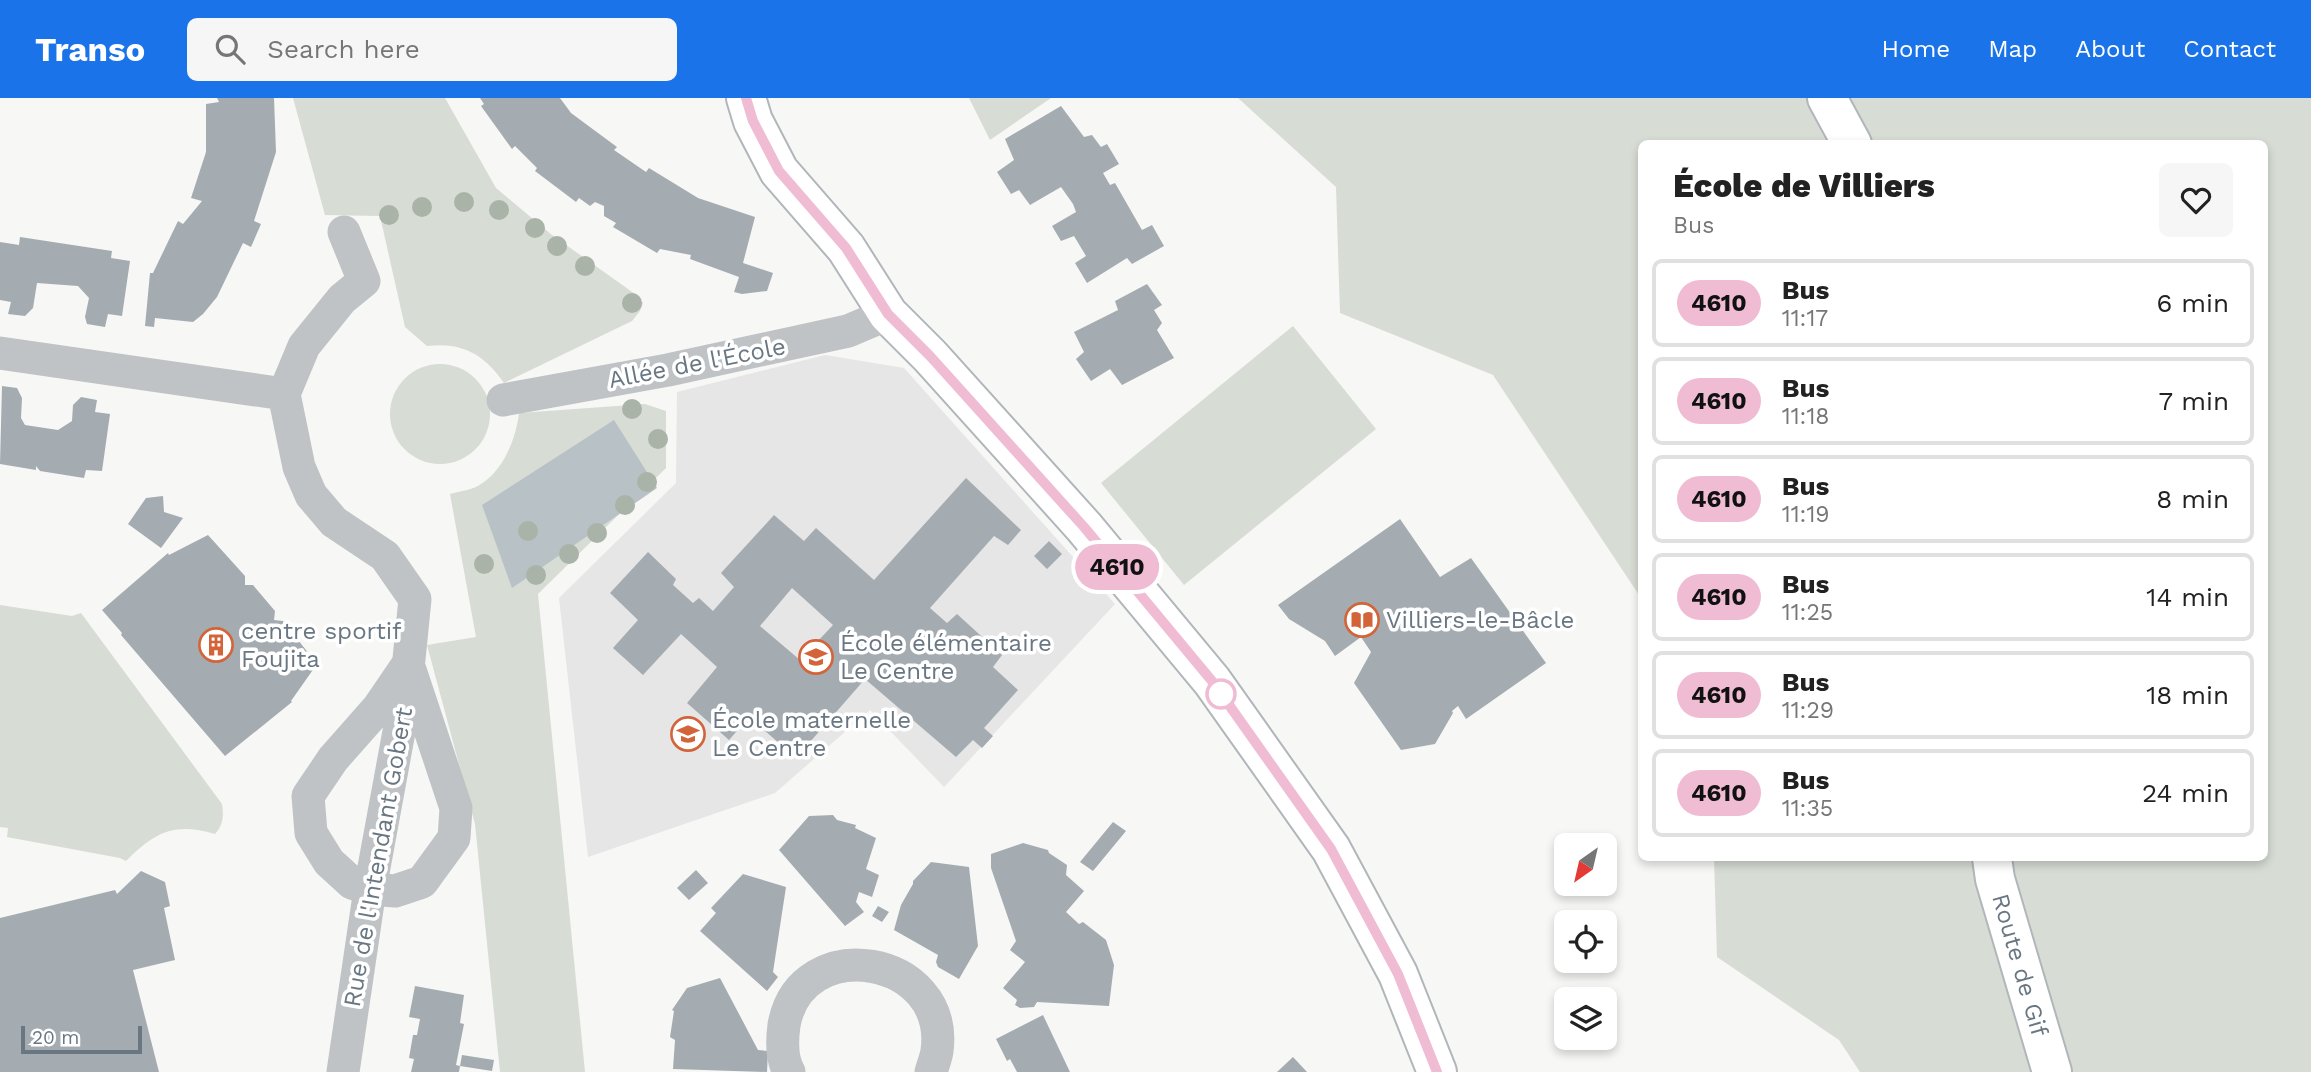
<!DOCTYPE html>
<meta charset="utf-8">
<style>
body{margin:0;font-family:"Work Sans",sans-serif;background:#f6f6f6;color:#222;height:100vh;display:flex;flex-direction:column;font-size:26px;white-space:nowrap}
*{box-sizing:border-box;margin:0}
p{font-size:23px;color:#767676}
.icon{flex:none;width:38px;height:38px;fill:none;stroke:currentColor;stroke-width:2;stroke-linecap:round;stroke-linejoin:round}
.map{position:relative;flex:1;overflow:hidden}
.side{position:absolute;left:1638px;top:42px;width:630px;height:721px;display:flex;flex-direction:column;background:#fff;border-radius:10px;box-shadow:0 4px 10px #0003}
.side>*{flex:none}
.badge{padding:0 14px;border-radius:23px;font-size:24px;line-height:46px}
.needle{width:46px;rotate:214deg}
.buttons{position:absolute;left:1554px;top:735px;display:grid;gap:14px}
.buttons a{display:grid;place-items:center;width:63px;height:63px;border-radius:10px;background:#fff;box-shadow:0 4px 10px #0003;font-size:35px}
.scale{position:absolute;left:21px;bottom:18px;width:121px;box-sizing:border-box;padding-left:7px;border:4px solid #697783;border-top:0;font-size:19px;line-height:24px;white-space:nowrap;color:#697783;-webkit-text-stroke:5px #fff;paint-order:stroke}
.map>.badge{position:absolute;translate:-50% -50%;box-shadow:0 0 0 4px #fff}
.round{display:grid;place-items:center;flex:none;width:74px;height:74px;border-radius:10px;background:#f6f6f6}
.overview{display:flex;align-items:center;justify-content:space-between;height:119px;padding:0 35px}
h1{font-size:33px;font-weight:800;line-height:52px}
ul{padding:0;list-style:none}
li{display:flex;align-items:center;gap:21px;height:88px;margin:0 14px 10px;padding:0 21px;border:4px solid #e0e0e0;border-radius:10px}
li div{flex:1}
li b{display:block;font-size:26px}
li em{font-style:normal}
li .badge{min-width:77px;font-weight:700;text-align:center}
header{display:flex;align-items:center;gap:42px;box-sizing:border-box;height:98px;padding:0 35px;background:#1a73e8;color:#fff}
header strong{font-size:33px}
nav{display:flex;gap:38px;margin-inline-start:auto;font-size:24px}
.search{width:490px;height:63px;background:#f6f6f6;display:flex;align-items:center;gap:18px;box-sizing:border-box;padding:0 24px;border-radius:10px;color:#767676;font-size:26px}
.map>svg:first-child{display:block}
.built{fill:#e5e6e5}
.green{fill:#d7dcd5}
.water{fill:#b8c1c6}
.building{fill:#a4acb1;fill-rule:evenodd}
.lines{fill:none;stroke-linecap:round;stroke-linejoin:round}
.secondary-casing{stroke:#b1b6bb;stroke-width:42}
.street{stroke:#bfc3c6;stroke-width:33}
.secondary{stroke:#fff;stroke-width:38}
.tree{fill:#aab3a7}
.line-casing{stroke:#fff;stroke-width:16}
.line{stroke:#f0bcd4;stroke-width:10}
.stop-dot{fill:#fff;stroke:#f0bcd4;stroke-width:3.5}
.labels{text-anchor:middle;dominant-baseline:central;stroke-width:7;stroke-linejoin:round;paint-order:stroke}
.street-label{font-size:24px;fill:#697783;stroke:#fff}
.poi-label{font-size:24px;fill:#697783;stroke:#fff;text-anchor:start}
</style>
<header>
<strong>Transo</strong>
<div class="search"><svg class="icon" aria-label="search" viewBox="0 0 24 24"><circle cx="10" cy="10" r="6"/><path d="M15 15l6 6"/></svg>Search here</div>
<nav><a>Home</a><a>Map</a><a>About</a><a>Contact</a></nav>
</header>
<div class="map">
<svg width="2311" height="974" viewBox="0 0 2311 974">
<rect width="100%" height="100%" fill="#f7f7f5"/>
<path class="built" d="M825 257 904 270 1115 506 944 689 870 612 775 695 588 759 559 500 676 385 677 294Z"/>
<path class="green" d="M293 0H445L496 90 552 137 635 196 643 205 640 213 632 223 504 285C484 256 462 244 427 248L405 229 380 118 325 117Z
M969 0H1051L990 42Z
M1238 0H2311V974H1860L1839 942 1717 859 1714 760H2264V46H1642L1641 500 1493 277 1340 215 1336 89Z
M1293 228 1376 331 1184 487 1101 385Z
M390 316a50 50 0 1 1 100 0a50 50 0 1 1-100 0Z
M645 306 666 313V370L538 496 585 974H500L475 726 427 547 476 539 450 396C460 393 473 392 481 386 504 372 516 340 519 315Z
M0 507 72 518 81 515 222 706C224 718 223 727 215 736 174 724 155 734 126 763L120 760 7 739 8 730 0 729Z"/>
<path class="water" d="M614 322 657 390 512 490 482 407Z"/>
<path class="building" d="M217 0H274L276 54 254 123 261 126 251 149 243 145 217 199 203 216 193 224 155 220 154 229 145 228 150 175H153L178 123 183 126 202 103 191 100 206 54V6L219 4Z
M480 0H560L571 15 617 49 614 52 646 74 649 70 698 100 755 119 743 165 773 175 767 193 742 196 734 194 739 179 690 161 691 157 660 151 657 155 613 129 616 125 604 118V108L595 104 590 108 579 100 576 104 535 73 537 70 515 48 512 51 481 8 484 6Z
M1061 8 1084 39 1092 37 1101 49 1107 46 1119 66 1103 75 1110 87 1115 85 1142 132 1152 127 1164 148 1132 166 1127 160 1087 185 1075 165 1086 158 1074 138 1061 143 1052 128 1076 114 1073 106 1061 89 1030 107 1019 92 1011 96 997 74 1014 62 1005 41Z
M20 139 112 153 111 160 130 163 122 218 108 216 105 229 87 226 85 219 89 200 78 188 37 185 33 210 25 218 8 216 11 204 0 202V144L19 147Z
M1147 186 1162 207 1154 212 1162 225 1157 232 1174 260 1122 287 1110 271 1091 283 1076 261 1084 254 1074 234 1118 212 1115 203Z
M2 288 17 290 22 300 21 320 25 327 58 332 72 323 73 307 81 299 97 302 95 314 110 316 102 373 86 372 84 380 40 373 36 368V372L0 366Z
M966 380 1021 432 1008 447 994 438 930 510 947 525 957 516 1002 557 993 569 1018 592 984 630 993 638 982 650 973 642 956 659 865 581 796 660 749 619 729 642 687 605 717 569 681 536 643 577 613 550 638 522 610 495 648 454 676 481 673 487 693 505 699 500 713 513 734 489 721 475 774 417 804 443 816 430 874 482ZM792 490 833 527 800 562 760 528Z
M163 398 164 414 183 420 161 450 128 426 146 400Z
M1400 421 1440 479 1471 460 1546 565 1466 621 1458 608 1452 613 1453 615 1435 646 1401 652 1354 585 1371 554 1361 539 1335 558 1325 543 1289 521 1278 507Z
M208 437 245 478V487H253L275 513 274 522 283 523 317 566 291 603 292 604 225 658 121 537 122 535 102 512 168 455 169 457Z
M1049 443 1062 456 1047 471 1034 458Z
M833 717 837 722 856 727 855 730 876 740 866 771 879 777 872 799 859 794 856 804 864 814 845 828 779 752 809 718Z
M1113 724 1126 733 1093 773 1080 764Z
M1023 745 1048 752 1049 755 1067 767 1066 777 1084 793 1066 814 1079 826 1083 824 1106 842 1114 867 1109 908 1037 904 1034 909 1020 910 1015 907 1017 902 1003 890 1025 864 1010 852 1016 843 991 770V756Z
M931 764 969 769 978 848 959 881 938 869 936 864 938 857 894 832 901 807 913 786V783Z
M696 772 708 785 689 802 677 790Z
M141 773 165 784 170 808 164 810 175 862 133 872 159 974H0V820L115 792 117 796Z
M743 776 786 789 773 874 778 879 767 893 700 833 716 815 711 810Z
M878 808 889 814 882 824 872 818Z
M720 880 758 952 768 953 767 974 673 971 675 942 670 939 674 913 672 912 687 890Z
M415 888 464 897 460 925 464 926 456 967 460 968 459 974H411L414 961 409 960 413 937H417L420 921 409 919Z
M1043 917 1070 974H1017L1010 961 1007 963 996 941Z
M462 957 494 962 492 973 460 968Z
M1293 959 1307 974H1277Z"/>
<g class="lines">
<g class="secondary-casing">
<path id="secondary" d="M746 0 753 23 779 73 846 150 888 216 930 258 1084 429 1212 583 1331 751 1398 876 1437 974
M1827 0 1852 46
M1992 760 1995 781 2052 974"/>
</g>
<path class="street" d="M0 255 284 296
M503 302 668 272 848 233 888 216
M408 566 456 710 454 740 422 784 395 793 370 791 352 785 329 764 311 735 308 698 333 661 378 610Z
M343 974 370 791 405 601 415 501 385 458 334 424 311 397 299 369 284 296 304 248 342 201 364 183 344 134
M789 974C781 960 782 942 784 927 801 832 950 857 937 953 936 960 933 967 931 974"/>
<use href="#secondary" class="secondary"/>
</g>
<g class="tree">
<circle cx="464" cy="104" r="10"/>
<circle cx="422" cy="109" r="10"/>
<circle cx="499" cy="112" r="10"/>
<circle cx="389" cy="117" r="10"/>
<circle cx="535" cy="130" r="10"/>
<circle cx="557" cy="148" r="10"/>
<circle cx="585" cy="168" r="10"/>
<circle cx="632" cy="205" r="10"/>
<circle cx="632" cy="311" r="10"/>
<circle cx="658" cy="341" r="10"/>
<circle cx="647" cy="384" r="10"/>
<circle cx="625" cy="407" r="10"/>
<circle cx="528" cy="433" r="10"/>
<circle cx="597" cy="435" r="10"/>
<circle cx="569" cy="456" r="10"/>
<circle cx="484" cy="466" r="10"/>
<circle cx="536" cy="477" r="10"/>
</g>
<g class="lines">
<g class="line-casing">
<path id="line" d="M746 0 753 23 779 73 846 150 888 216 930 258 1084 429 1212 583 1331 751 1398 876 1437 974"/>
</g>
<use href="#line" class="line"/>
</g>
<defs>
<g id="library-ring" transform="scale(1.75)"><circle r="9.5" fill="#fff" stroke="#d3643a" stroke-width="1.5"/><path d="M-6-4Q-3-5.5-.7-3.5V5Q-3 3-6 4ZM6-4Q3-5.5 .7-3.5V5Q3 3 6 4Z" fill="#d3643a"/></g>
<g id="building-ring" transform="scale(1.75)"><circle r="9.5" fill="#fff" stroke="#d3643a" stroke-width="1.5"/><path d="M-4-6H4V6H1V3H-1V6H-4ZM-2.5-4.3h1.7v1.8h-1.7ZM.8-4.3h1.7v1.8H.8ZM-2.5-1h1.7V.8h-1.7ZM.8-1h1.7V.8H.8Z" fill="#d3643a"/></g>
<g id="school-ring" transform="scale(1.75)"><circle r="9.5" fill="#fff" stroke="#d3643a" stroke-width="1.5"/><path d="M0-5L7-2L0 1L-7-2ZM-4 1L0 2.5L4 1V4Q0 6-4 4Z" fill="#d3643a"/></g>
</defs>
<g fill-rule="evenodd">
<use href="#library-ring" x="1362" y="522"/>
<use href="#building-ring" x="216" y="547"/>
<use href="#school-ring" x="816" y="559"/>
<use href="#school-ring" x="688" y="636"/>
</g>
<circle class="stop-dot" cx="1221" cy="596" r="14"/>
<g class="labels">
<g class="street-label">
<text transform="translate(697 265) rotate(-11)">Allée de l'École</text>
<text transform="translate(378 759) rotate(-80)">Rue de l'Intendant Gobert</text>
<text transform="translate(2020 867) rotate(74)">Route de Gif</text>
</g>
<g class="poi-label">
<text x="1386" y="522">Villiers-le-Bâcle</text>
<text x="241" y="533">centre sportif<tspan x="241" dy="28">Foujita</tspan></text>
<text x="840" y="545">École élémentaire<tspan x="840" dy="28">Le Centre</tspan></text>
<text x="712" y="622">École maternelle<tspan x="712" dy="28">Le Centre</tspan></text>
</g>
</g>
</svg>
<div class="buttons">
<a><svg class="needle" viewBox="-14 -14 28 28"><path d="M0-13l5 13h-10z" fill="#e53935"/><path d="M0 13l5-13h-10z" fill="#767676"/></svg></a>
<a><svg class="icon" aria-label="locate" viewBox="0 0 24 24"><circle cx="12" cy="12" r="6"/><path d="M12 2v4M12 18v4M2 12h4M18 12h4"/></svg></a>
<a><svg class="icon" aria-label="layers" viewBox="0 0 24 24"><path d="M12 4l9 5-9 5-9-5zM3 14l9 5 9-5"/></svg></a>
</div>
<div class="scale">20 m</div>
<b class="badge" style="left:1117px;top:469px;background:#f0bcd4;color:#111">4610</b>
<section class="side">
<div class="overview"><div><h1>École de Villiers</h1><p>Bus</p></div><a class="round"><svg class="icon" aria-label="heart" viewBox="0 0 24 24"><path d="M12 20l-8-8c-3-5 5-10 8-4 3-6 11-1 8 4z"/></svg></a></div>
<ul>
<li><span class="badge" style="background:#f0bcd4;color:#111">4610</span><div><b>Bus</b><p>11:17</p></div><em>6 min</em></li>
<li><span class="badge" style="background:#f0bcd4;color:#111">4610</span><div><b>Bus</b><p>11:18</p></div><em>7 min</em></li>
<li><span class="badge" style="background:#f0bcd4;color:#111">4610</span><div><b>Bus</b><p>11:19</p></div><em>8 min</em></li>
<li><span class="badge" style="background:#f0bcd4;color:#111">4610</span><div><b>Bus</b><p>11:25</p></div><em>14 min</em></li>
<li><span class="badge" style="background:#f0bcd4;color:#111">4610</span><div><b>Bus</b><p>11:29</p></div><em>18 min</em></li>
<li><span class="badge" style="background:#f0bcd4;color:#111">4610</span><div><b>Bus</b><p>11:35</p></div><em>24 min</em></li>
</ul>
</section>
</div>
